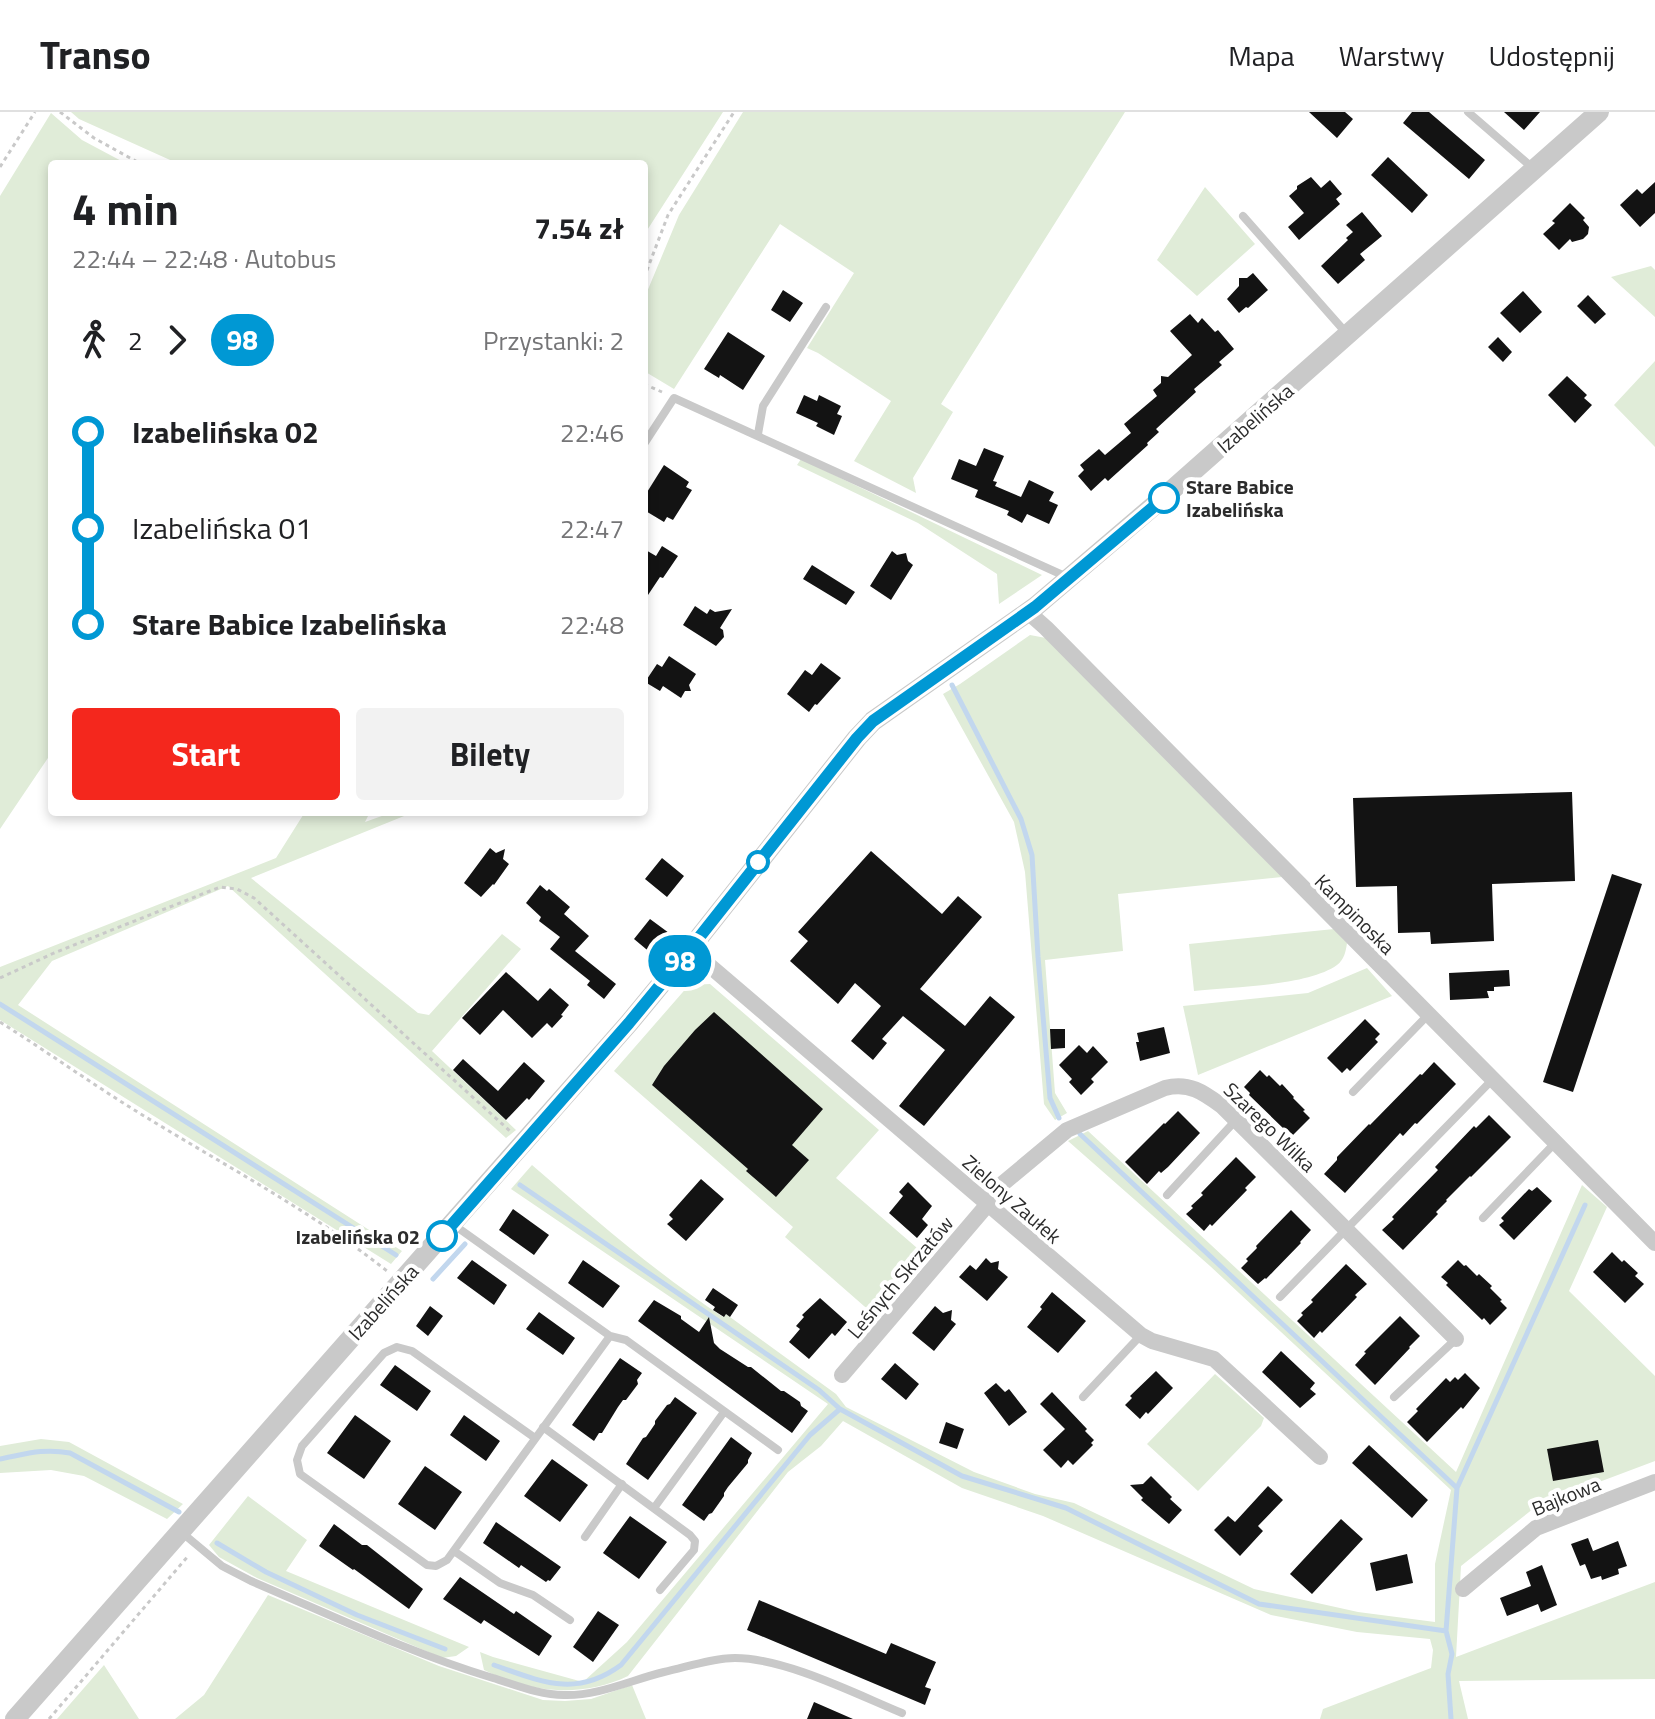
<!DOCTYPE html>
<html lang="pl">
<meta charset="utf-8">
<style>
body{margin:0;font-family:"Titillium Web",sans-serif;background:#f2f2f2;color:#202124;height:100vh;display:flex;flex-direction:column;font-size:30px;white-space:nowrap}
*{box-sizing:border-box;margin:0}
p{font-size:26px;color:#757577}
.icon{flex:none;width:44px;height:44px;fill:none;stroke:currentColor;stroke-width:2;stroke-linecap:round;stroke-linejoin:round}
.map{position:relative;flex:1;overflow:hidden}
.sheet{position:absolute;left:48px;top:48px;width:600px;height:656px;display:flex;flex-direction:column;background:#fff;border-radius:8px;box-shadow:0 4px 12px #0003}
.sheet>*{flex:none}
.badge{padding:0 16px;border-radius:26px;font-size:28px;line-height:52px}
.map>.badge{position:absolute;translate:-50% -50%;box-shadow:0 0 0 4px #fff}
.legs{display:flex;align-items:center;gap:12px;height:88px;padding:0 24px;font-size:26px}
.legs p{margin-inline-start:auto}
.summary{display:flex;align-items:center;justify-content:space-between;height:136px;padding:0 24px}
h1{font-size:44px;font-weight:700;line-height:60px}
.cta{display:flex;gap:16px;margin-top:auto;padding:16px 24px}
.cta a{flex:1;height:92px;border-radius:8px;background:#f4271d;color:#fff;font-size:32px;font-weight:700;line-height:92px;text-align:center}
.cta a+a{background:#f2f2f2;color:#202124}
ul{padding:0 24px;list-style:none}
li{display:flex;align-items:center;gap:28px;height:96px;font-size:30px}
li i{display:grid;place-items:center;width:12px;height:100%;margin:0 10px;background:currentColor}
li i::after{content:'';width:20px;height:20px;margin:-10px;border:6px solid;border-radius:50%;background:#fff}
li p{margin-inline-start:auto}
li:first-child i{background:linear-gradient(#0000 50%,currentColor 0)}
li:last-child i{background:linear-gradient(currentColor 50%,#0000 0)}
header{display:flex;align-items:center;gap:48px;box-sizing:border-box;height:112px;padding:0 40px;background:#fff;border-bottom:2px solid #e0e0e0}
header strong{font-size:38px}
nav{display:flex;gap:44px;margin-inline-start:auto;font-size:28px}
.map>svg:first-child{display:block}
.green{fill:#e0ecd8}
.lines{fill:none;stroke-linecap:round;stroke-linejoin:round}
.stream{stroke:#c2d7ee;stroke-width:5}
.building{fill:#131313}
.path{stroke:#c9c9c9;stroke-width:3;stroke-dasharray:4 4;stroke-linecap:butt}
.service{stroke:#c9c9c9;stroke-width:8}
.minor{stroke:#c9c9c9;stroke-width:16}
.tertiary{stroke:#c9c9c9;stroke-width:20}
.line-1-casing{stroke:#fff;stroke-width:18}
.line-1{stroke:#0098d4;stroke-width:12}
.stop-1-dot{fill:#fff;stroke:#0098d4;stroke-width:4}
.labels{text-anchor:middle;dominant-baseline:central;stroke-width:8;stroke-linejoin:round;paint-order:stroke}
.street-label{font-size:20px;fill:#2c2c2c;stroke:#fff}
.stop-label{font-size:20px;font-weight:bold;fill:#2c2c2c;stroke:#fff;text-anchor:start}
</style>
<header>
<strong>Transo</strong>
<nav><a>Mapa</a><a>Warstwy</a><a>Udostępnij</a></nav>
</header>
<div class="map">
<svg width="1655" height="1607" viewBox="0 0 1655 1607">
<rect width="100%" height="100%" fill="#fff"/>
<path class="green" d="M71 0H723L644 123V52H179L79 7Z
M743 0H1125L941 292 953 300 913 366 916 381 854 349 891 289 818 241 807 236 854 161 780 112 674 277 644 259V187L679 103Z
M51 1 82 28 127 52H52V640L0 717V84Z
M1205 75 1255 132 1197 184 1157 148Z
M1651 154 1655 158V205L1611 165Z
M1655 249V335L1614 293Z
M801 347 1042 463 999 492 997 462 918 411 797 353Z
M1030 523 1046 526 1282 765 1118 782 1123 839 1045 848 1055 981 1067 1001 1055 1008 1044 992 1025 760 1014 710 943 582 960 572Z
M305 700H370L365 710 393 700H414L251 766 418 901 429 903 502 822 521 837 432 939 516 1018 506 1026 228 774 52 849 18 893 402 1139 391 1152 0 908V855L276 746Z
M1334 817 1347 831C1346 839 1344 848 1337 853 1308 874 1232 875 1194 879L1189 832Z
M1367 856 1392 884 1198 963 1183 894 1308 881Z
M710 872 879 1018 836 1066 924 1142 872 1201 785 1125 793 1115 614 959 689 873Z
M1088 1019 1456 1360 1582 1073 1607 1095 1569 1179 1655 1264V1349L1538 1393 1461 1454 1456 1545 1655 1470V1567L1459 1569 1468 1607H1320L1323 1597 1431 1556 1433 1538 1430 1527 1357 1520 1271 1503 1043 1404 962 1376 843 1309 821 1334 788 1360 628 1564C582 1586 529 1581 484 1558L480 1540 493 1545 583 1570 627 1530 828 1292 511 1077 532 1053C593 1106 655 1160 723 1205L726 1202 730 1205 836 1282 846 1295 974 1360 1035 1382 1074 1391 1254 1477 1358 1500 1435 1510V1452L1451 1378 1210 1154 1068 1029Z
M1215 1262 1264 1306 1261 1314 1198 1379 1147 1332Z
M41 1327 69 1330 183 1392 167 1407 84 1364 51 1358 0 1361V1334Z
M248 1384 307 1428 286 1459 469 1535 456 1544 442 1546 257 1466 219 1445 209 1433Z
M268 1483 439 1554 543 1588 565 1589 591 1587 632 1573 646 1607H175L204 1583Z
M104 1553 139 1607H57Z"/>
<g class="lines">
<path class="stream" d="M952 573 1021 707 1032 743 1038 845 1050 986 1059 1006
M0 892 396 1143
M1080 1022 1457 1376
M520 1073 819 1278 840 1297 962 1364 1066 1396 1259 1492 1446 1519
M433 1167 465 1132
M0 1347C26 1342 43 1336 70 1341L179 1400
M217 1431 266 1460 357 1503 445 1537
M494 1553C542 1570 576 1586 621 1553L810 1323 840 1297
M1451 1607 1448 1562 1452 1542 1446 1519 1457 1376 1585 1093"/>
</g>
<path class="building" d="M1309 0H1345L1353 7 1337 26Z
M1412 0H1429L1485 48 1469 67 1403 11Z
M1504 0H1540L1524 18Z
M1388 45 1428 83 1412 101 1371 63Z
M1311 65 1321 76 1330 68 1342 82 1336 87 1340 92 1299 128 1288 115 1304 101 1289 84 1297 77V74Z
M1655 70V101L1640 115 1620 93 1637 77 1642 82Z
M1570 91 1585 106 1583 108 1589 115 1588 122 1583 127 1572 130 1570 127 1559 138 1543 122 1555 111 1552 109Z
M1362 100 1382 124 1360 142 1365 148 1338 172 1321 154 1348 128 1346 126 1353 120 1346 113Z
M1253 161 1268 178 1248 196 1246 195 1239 201 1227 187 1239 174V166H1247Z
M783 178 803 191 790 210 771 198Z
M1523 179 1542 200 1520 221 1500 201Z
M1588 183 1606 202 1595 212 1577 194Z
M1190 202 1198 211 1202 206 1215 220 1218 218 1234 237 1219 250 1222 253 1194 277 1196 280 1156 317 1159 320 1147 331 1148 333 1108 369 1105 366 1091 379 1078 364 1084 358 1080 353 1099 337 1105 343 1131 321 1124 312 1157 284 1153 278 1161 271V264L1168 265 1192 243 1170 219Z
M728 220 765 244 743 278 720 263 719 266 704 257Z
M1498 225 1512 240 1503 250 1488 235Z
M1567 264 1587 283 1584 286 1592 293 1575 311 1548 283Z
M804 283 817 289 819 283 841 294 837 302 842 304 834 323 816 314 818 311 796 301Z
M984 336 1004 344 993 369 997 370 995 374 1021 385 1029 368 1054 380 1049 389 1058 393 1049 412 1027 402 1022 411 1007 403 1009 399 975 385 978 378 951 367 959 347 976 354Z
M664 353 689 370 686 375 692 378 673 408 667 405 664 410 644 398V385Z
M662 434 678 444 663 466 660 465 644 489V437L656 444Z
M892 439 897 443 906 441 908 449 913 453 891 488 870 474Z
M812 453 855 480 846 493 803 467Z
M695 494 707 502 710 497 715 500 732 497 720 516 723 518 724 525 716 534 683 513Z
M669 544 696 562 689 573 691 579H685L681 586 663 574 660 579 645 570 657 552 662 555Z
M821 551 841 566 817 593 815 592 809 600 787 582 805 558 812 563Z
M1572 680 1575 769 1492 772 1494 829 1431 832 1430 820 1398 821 1397 774 1356 775 1353 686Z
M490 736 496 741 505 737 503 747 509 752 494 773 493 772 481 785 464 771Z
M871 739 942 802 958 784 982 805 920 877 965 914 990 884 1015 905 924 1014 899 994 945 938 903 904 882 927 887 931 873 948 851 929 881 894 855 871 838 892 790 849 808 829 798 820Z
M662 746 684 764 667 785 645 767Z
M1612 762 1642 772 1573 980 1543 970Z
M540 773 547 779 549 777 570 795 564 802 589 824 575 839 616 872 604 887 587 873 590 869 550 837 560 825 539 809 541 805 526 791Z
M650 807 669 821 652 842 634 827Z
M1509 858 1510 874 1494 875V879H1487L1489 886 1450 888 1449 861Z
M506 860 538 889 550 876 569 893 561 903 563 904 552 916 547 911 532 926 503 898 480 923 462 906Z
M714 900 823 997 792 1033 809 1048 776 1085 746 1059 748 1057 652 973 664 954 695 918Z
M1365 907 1380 922 1375 927 1378 930 1350 959 1347 956 1342 961 1327 946Z
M1164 915 1170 941 1140 949 1136 930H1139L1137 921Z
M1050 917H1065V936L1051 937Z
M1079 933 1087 941 1093 934 1108 950 1091 967 1094 970 1081 983 1069 970 1072 967 1059 953Z
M463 947 498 979 524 950 545 969 529 988 527 986 506 1008 453 958Z
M1434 950 1456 972 1417 1012 1415 1011 1403 1024 1400 1021 1345 1081 1324 1062 1337 1048V1045L1369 1012 1370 1013 1420 962 1422 963Z
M1260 958 1267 965 1269 963 1280 974 1282 972 1294 985 1293 986 1305 998 1303 999 1310 1006 1293 1023 1287 1017 1285 1018 1249 983 1250 981 1244 975Z
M1178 999 1200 1021 1168 1055 1161 1061 1159 1059 1147 1072 1125 1050 1164 1011 1165 1012Z
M1489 1003 1511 1025 1471 1065 1470 1064 1446 1088 1447 1089 1436 1100 1438 1102 1403 1138 1382 1118 1394 1107 1392 1105 1438 1058 1435 1055 1474 1014 1476 1016Z
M1236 1045 1256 1065 1245 1076 1247 1078 1212 1114 1210 1112 1204 1119 1186 1102 1193 1096 1191 1094 1203 1083 1201 1081Z
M701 1067 724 1087 686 1129 667 1112 673 1107 669 1103Z
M908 1070 932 1094 922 1107 928 1113 917 1126 889 1101 903 1084 899 1080Z
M1537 1075 1552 1089 1514 1128 1499 1113 1504 1109 1501 1106 1529 1077 1532 1079Z
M513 1097 549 1123 534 1143 499 1118Z
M1291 1098 1311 1118 1300 1130 1301 1131 1266 1167 1265 1166 1258 1172 1241 1156 1248 1149 1246 1147 1257 1136 1256 1134Z
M1612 1140 1622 1150 1624 1148 1638 1161 1635 1164 1644 1172 1625 1191 1593 1160Z
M986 1146 991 1151 999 1149 998 1157 1008 1165 987 1189 959 1165 970 1153 976 1158Z
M472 1148 507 1173 494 1193 457 1166Z
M583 1148 620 1174 603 1196 568 1171Z
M1458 1148 1464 1154 1466 1153 1477 1164 1479 1162 1492 1174 1490 1176 1502 1188 1500 1189 1507 1196 1490 1213 1484 1206 1482 1208 1446 1173 1448 1171 1441 1165Z
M1346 1152 1367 1172 1355 1183 1357 1185 1322 1221 1320 1219 1314 1226 1297 1209 1303 1203 1301 1201 1313 1190 1311 1188Z
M713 1176 738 1193 730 1205 726 1202 724 1205 713 1198 715 1195 705 1188Z
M1052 1180 1086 1209 1058 1241 1027 1215 1042 1197 1040 1195Z
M820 1186 847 1210 835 1224 832 1221 809 1247 789 1230 800 1217 796 1214 804 1205 802 1203Z
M654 1188 681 1204V1207L699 1220 709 1205 714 1231 720 1237 748 1255H751L781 1279H784L800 1290 801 1294 808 1299 792 1321 638 1209Z
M430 1194 443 1204 428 1224 416 1214Z
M935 1194 943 1201 952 1198 951 1208 956 1212 934 1239 912 1221Z
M539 1200 575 1226 563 1243 526 1217Z
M1400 1204 1420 1224 1409 1235 1410 1236 1375 1273 1355 1253 1366 1241 1364 1240Z
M1281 1239 1315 1271 1310 1277 1316 1282 1300 1296 1262 1260Z
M620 1246 642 1261 637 1268 638 1272 626 1288H623L618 1295 602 1321H599L594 1329 572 1313Z
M895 1251 919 1272 906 1288 881 1267Z
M395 1253 431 1279 417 1299 380 1273Z
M1156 1259 1173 1276 1148 1302 1146 1300 1140 1307 1125 1293 1132 1286 1130 1284Z
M1465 1261 1480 1276 1463 1297 1461 1295 1427 1330 1407 1310 1418 1299 1416 1297 1446 1266 1450 1270 1455 1265 1458 1268Z
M996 1271 1005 1280 1009 1277 1027 1300 1009 1314 984 1281Z
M1052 1280 1087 1317 1085 1319 1094 1328 1091 1331 1093 1333 1073 1353 1068 1348 1061 1356 1043 1338 1065 1317 1040 1292Z
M675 1285 697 1301 648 1368 626 1352 643 1326 646 1325 655 1312V1309L667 1293 670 1292Z
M355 1303 391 1329 364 1367 327 1341Z
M464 1303 500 1329 486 1349 450 1323Z
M946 1310 964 1317 957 1337 939 1331Z
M731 1325 752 1341 748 1348V1351L728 1375 724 1381V1384L712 1401 709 1402 704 1409 682 1393Z
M1598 1328 1604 1360 1553 1369 1547 1337Z
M1369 1333 1428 1388 1412 1406 1352 1351Z
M552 1347 588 1373 560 1410 524 1384Z
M425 1354 462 1380 435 1418 398 1392Z
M1151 1364 1172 1385 1170 1387 1182 1398 1169 1412 1141 1388 1143 1386 1130 1373 1143 1372Z
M1268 1374 1283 1388 1258 1414 1263 1419 1240 1444 1214 1418 1228 1404 1235 1410Z
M630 1404 667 1430 639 1467 603 1441Z
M1341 1407 1363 1427 1312 1482 1290 1462Z
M496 1410 561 1455 550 1469 548 1468 546 1470 521 1453 519 1456 483 1431Z
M334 1412 362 1433H367L423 1477 409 1497 354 1457 353 1458 319 1434Z
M1588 1426 1593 1439 1618 1429 1627 1454 1618 1457 1619 1462 1602 1468 1601 1464 1591 1467 1585 1452 1580 1454 1571 1432Z
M1407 1442 1413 1471 1376 1479 1370 1451Z
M1542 1453 1557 1493 1541 1500 1538 1492 1507 1504 1500 1486 1531 1474 1526 1460Z
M460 1465 514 1502 516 1499 552 1524 539 1544 484 1508 481 1512 443 1487Z
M759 1488 886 1542 891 1531 936 1550 925 1575 931 1577 925 1593 747 1518Z
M598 1499 619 1513 593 1550 573 1535Z
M814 1590 853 1607H807Z"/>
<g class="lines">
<path class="path" d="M60 0 94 26 141 52
M0 55 35 0
M644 166 668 103 734 0
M644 272 662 280
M0 866 54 841 220 775 237 777 254 786 511 1020
M0 910C52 943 102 979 154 1010 233 1058 315 1102 387 1159
M49 1607 189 1443"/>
<path class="service" d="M1468 0 1534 57
M1243 104 1348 223
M758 322 763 294 826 195
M644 332 674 286 1067 465
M1353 980 1428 903
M1167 1083 1236 1008
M1483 1106 1555 1031
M454 1113 610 1224 626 1228 778 1338
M1280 1185 1492 968
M1083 1285 1141 1223
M1394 1285 1456 1227
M543 1315 690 1423 695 1429 694 1438 660 1478
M535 1326 412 1239 397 1235 384 1241 302 1334 297 1348 300 1362 427 1453 436 1454 447 1448 610 1224
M654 1396 724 1300
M180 1419 222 1454 251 1469C331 1503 410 1541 493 1566 516 1573 540 1583 564 1583 598 1584 631 1568 664 1560 687 1555 712 1546 735 1546 785 1546 856 1582 902 1601
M585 1425 622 1372
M454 1439 500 1471 533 1483 570 1508"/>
<path class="minor" d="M1028 500 1046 516 1655 1131
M690 837 1141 1223 1152 1229 1214 1247 1320 1345
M983 1088 1067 1018 1165 976C1189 970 1203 980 1222 994L1456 1227
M842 1263 988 1092
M1463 1477 1536 1416 1655 1370"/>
<path class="tertiary" d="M15 1607 629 911 690 837 857 626 873 609 1035 495 1164 385 1599 0"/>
</g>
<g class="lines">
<g class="line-1-casing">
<path id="line-1" d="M442 1124 629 911 690 837 857 626 873 609 1035 495 1164 386"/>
</g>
<use href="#line-1" class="line-1"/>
</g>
<g class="stop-1-dot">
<circle cx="1164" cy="386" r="14"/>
<circle cx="758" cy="750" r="10"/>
<circle cx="442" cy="1124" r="14"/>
</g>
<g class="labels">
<g class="street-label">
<text transform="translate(1255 306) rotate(-41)">Izabelińska</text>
<text transform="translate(1355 802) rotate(45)">Kampinoska</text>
<text transform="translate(1270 1015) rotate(44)">Szarego Wilka</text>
<text transform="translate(1012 1087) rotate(41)">Zielony Zaułek</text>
<text transform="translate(900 1165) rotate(-50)">Leśnych Skrzatów</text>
<text transform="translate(383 1190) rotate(-48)">Izabelińska</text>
<text transform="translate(1566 1384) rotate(-22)">Bajkowa</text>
</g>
<g class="stop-label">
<text x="1186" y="374">Stare Babice<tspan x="1186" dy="23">Izabelińska</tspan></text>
<text x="420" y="1124" text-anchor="end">Izabelińska 02</text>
</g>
</g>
</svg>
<b class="badge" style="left:680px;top:849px;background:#0098d4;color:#fff">98</b>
<section class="sheet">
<div class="summary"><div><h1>4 min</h1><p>22:44 – 22:48 · Autobus</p></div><b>7.54 zł</b></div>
<div class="legs"><svg class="icon" aria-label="walk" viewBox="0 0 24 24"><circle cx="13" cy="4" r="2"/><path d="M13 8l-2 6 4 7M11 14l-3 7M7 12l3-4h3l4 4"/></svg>2<svg class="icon" aria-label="forward" viewBox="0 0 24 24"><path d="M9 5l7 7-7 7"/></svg><b class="badge" style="background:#0098d4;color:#fff">98</b><p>Przystanki: 2</p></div>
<ul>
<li><i style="color:#0098d4"></i><b>Izabelińska 02</b><p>22:46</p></li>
<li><i style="color:#0098d4"></i><span>Izabelińska 01</span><p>22:47</p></li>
<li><i style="color:#0098d4"></i><b>Stare Babice Izabelińska</b><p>22:48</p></li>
</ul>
<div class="cta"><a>Start</a><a>Bilety</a></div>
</section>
</div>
